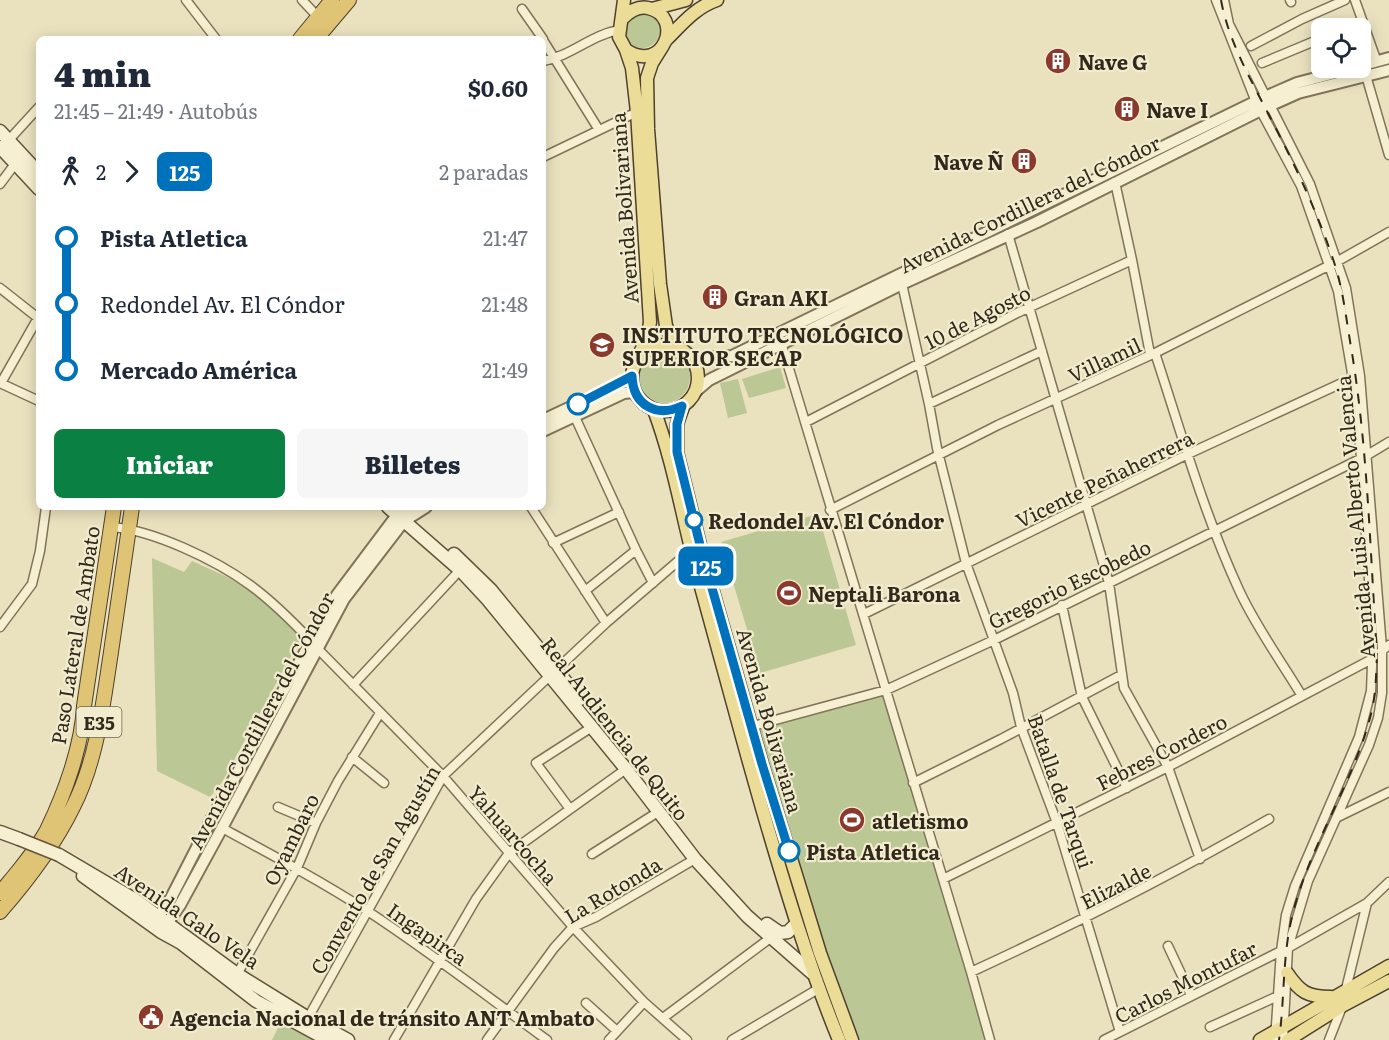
<!DOCTYPE html>
<html lang="es">
<meta charset="utf-8">
<style>
body{margin:0;font-family:Literata,serif;background:#f6f6f7;color:#1f2937;height:100vh;display:flex;flex-direction:column;font-size:22px;white-space:nowrap}
*{box-sizing:border-box;margin:0}
p{font-size:20px;color:#747a83}
.icon{flex:none;width:33px;height:33px;fill:none;stroke:currentColor;stroke-width:2;stroke-linecap:round;stroke-linejoin:round}
.map{position:relative;flex:1;overflow:hidden}
.details{position:absolute;left:36px;top:36px;width:510px;height:474px;display:flex;flex-direction:column;background:#fff;border-radius:9px;box-shadow:0 3px 15px #0003}
.details>*{flex:none}
.badge{padding:0 12px;border-radius:9px;font-size:21px;line-height:39px}
.fabs{position:absolute;left:1311px;top:18px;display:grid;gap:12px}
.fabs a{display:grid;place-items:center;width:60px;height:60px;border-radius:9px;background:#fff;box-shadow:0 3px 15px #0003;font-size:30px}
.map>.badge{position:absolute;translate:-50% -50%;box-shadow:0 0 0 3px #fff}
.legs{display:flex;align-items:center;gap:9px;height:66px;padding:0 18px;font-size:20px}
.legs p{margin-inline-start:auto}
.overview{display:flex;align-items:center;justify-content:space-between;height:102px;padding:0 18px}
h1{font-size:33px;font-weight:800;line-height:45px}
.primary-button{display:flex;gap:12px;margin-top:auto;padding:12px 18px}
.primary-button a{flex:1;height:69px;border-radius:9px;background:#0b8043;color:#fff;font-size:24px;font-weight:800;line-height:69px;text-align:center}
.primary-button a+a{background:#f6f6f7;color:#1f2937}
ul{padding:0 18px;list-style:none}
li{display:flex;align-items:center;gap:21px;height:66px;font-size:22px}
li i{display:grid;place-items:center;width:9px;height:100%;margin:0 8px;background:currentColor}
li i::after{content:'';width:15px;height:15px;margin:-8px;border:4px solid;border-radius:50%;background:#fff}
li p{margin-inline-start:auto}
li:first-child i{background:linear-gradient(#0000 50%,currentColor 0)}
li:last-child i{background:linear-gradient(currentColor 50%,#0000 0)}
.map>svg:first-child{display:block}
.green{fill:#bbc794}
.lines{fill:none;stroke-linecap:round;stroke-linejoin:round}
.minor-casing{stroke:#817359;stroke-width:11}
.tertiary-casing{stroke:#817359;stroke-width:14}
.secondary-casing{stroke:#63543c;stroke-width:15}
.primary-casing{stroke:#4f412d;stroke-width:15}
.trunk-casing{stroke:#4f412d;stroke-width:16}
.minor{stroke:#f6efd1;stroke-width:8}
.tertiary{stroke:#f6efd1;stroke-width:10}
.secondary{stroke:#f6efd1;stroke-width:12}
.primary{stroke:#ebdc98;stroke-width:12}
.trunk{stroke:#e0c476;stroke-width:14}
.rail{stroke:#32291c;stroke-width:2;stroke-dasharray:10 10;stroke-linecap:butt}
.secondary-bridge-casing{stroke:#63543c;stroke-width:15;stroke-linecap:butt}
.secondary-bridge{stroke:#f6efd1;stroke-width:12}
.line-1-casing{stroke:#fff;stroke-width:14}
.line-1{stroke:#0072bc;stroke-width:9}
.stop-1-dot{fill:#fff;stroke:#0072bc;stroke-width:3}
.labels{text-anchor:middle;dominant-baseline:central;stroke-width:4.5;stroke-linejoin:round;paint-order:stroke}
.shield{fill:#f2ecce;stroke:#6c6451;stroke-width:1.5}
.shield-label{font-size:18px;font-weight:bold;fill:#32291c}
.poi-label{font-size:20px;font-weight:bold;fill:#32291c;stroke:#f2ecce;text-anchor:start}
.street-label{font-size:20px;fill:#32291c;stroke:#f2ecce}
.stop-label{font-size:20px;font-weight:bold;fill:#32291c;stroke:#f2ecce;text-anchor:start}
</style>
<div class="map">
<svg width="1389" height="1040" viewBox="0 0 1389 1040">
<rect width="100%" height="100%" fill="#eae2bf"/>
<path class="green" d="M624 30a18 18 0 1 1 36 0a18 18 0 1 1-36 0Z
M638 377a26 26 0 1 1 52 0a26 26 0 1 1-52 0Z
M780 367 786 388 749 398 742 379Z
M738 379 747 413 728 418 720 383Z
M818 514 856 645 760 673 721 542Z
M152 558 184 572 192 561 254 589 301 638 222 782 210 797 157 771Z
M887 691 989 1040H858L823 946 757 723Z
M281 1022 314 1040H272Z"/>
<g class="lines">
<g class="minor-casing">
<path id="minor" d="M186 0 216 39
M302 0 318 17
M1216 0 1256 102 1301 186 1338 291 1353 379 1361 457 1373 640 1371 691 1359 737 1295 886 1286 915 1281 951 1275 1040
M1224 0 1229 24 1310 184 1346 288 1360 376 1382 648V693L1378 718 1369 745 1308 881 1288 948 1283 1040
M1290 0 1291 2
M1355 0 1377 62
M522 9 543 39
M1346 28 1362 22
M543 40 599 130
M1251 46 1302 19 1345 0
M543 61C571 56 591 35 619 30
M1262 63 1322 38
M1365 72 1389 155
M7 142 39 107
M543 157 637 112
M1115 182 1132 260 1150 354
M0 184 18 160
M1008 234 1109 583 1124 688 1168 767 1200 859
M902 284 929 404 937 448 966 563 1013 693 1021 727 1057 823 1120 1032
M0 288 38 318
M780 339 971 972 990 1040
M1155 353C1181 432 1204 514 1239 590 1256 627 1281 661 1302 696
M0 383 39 401
M1 383 39 316
M929 404 1042 351
M575 417 636 550 653 583
M806 422 1017 313 1132 260
M531 507 606 623
M830 510 998 425 1155 353 1338 261 1389 232
M111 527C153 530 216 560 250 585 272 601 292 621 311 641
M553 543 619 512
M585 591 636 550
M1062 605 1082 697 1127 788
M864 614 1188 454 1357 376
M0 627 32 584 40 551 46 507
M317 648 443 776 573 927 644 1002 687 1040
M353 685 460 570
M753 726 886 690 994 640 1364 457 1389 442
M352 757 384 783
M913 783 1001 739 1121 675
M278 807 316 823
M570 809 536 763 592 727
M1338 817 1389 792
M222 828C272 855 321 881 369 912 430 952 488 997 547 1040
M592 854 658 812
M943 879 1168 767 1372 659 1389 645
M1168 946 1191 995
M1288 948 1367 903 1389 882
M971 972C1073 925 1172 875 1269 819
M235 978 297 868 316 823 338 781 380 713
M1346 989 1367 903
M586 1003 617 1031
M308 1018 443 776 606 623 691 550
M663 1018 773 936
M1210 1027 1278 996
M394 1040 476 899 509 853 626 769
M487 1040 554 948 573 927 596 917 695 859
M609 1040 644 1002
M732 1040 818 989
M1104 1040 1281 951
M1329 1040 1342 1007"/>
</g>
<g class="tertiary-casing">
<path id="tertiary" d="M1360 66 1389 58
M692 359 732 356 1265 97 1297 83 1354 68
M695 392 709 380 902 284 1037 222 1269 106 1298 93 1389 70
M543 420 607 390 632 376
M543 431 624 393 634 392
M154 923 171 898 211 820 337 595 397 515 408 507
M163 929 180 905 222 828 344 599 404 521 426 507"/>
</g>
<g class="secondary-casing">
<path id="secondary" d="M0 131 39 173
M0 147 39 189
M388 507 460 570 488 600 626 769 695 859 747 916 812 973
M454 554 491 590 580 699
M0 832 19 839
M59 855 137 901 237 974 308 1018 348 1040
M83 876 161 932 181 943 256 1001 328 1040
M767 924 780 933 788 932 796 924"/>
</g>
<g class="primary-casing">
<path id="primary" d="M624 0 619 37 626 50 632 68 637 112 650 322 648 335 636 362
M652 9 686 0
M623 18C630 11 638 6 648 8 685 16 664 75 626 50
M667 39C682 24 696 7 717 0
M662 47 652 63 647 78 648 129 660 284 666 326 671 338 680 349
M632 378a33 33 0 1 1 66 0a33 33 0 1 1-66 0Z
M683 407 677 424V452L702 553 762 764 820 953 852 1040
M654 410C674 463 683 521 698 576 719 654 740 731 762 808 785 887 808 964 839 1040
M1287 973C1300 992 1307 997 1331 997
M1260 1040 1389 966
M1288 1040 1342 1006 1389 981"/>
</g>
<g class="trunk-casing">
<path id="trunk" d="M300 39 332 0
M316 39 349 0
M0 893C16 874 35 852 47 830 65 793 82 746 84 706L114 507
M0 912C28 880 54 846 73 807 97 760 103 704 111 652 118 604 125 555 132 507"/>
</g>
<use href="#minor" class="minor"/>
<use href="#tertiary" class="tertiary"/>
<use href="#secondary" class="secondary"/>
<use href="#primary" class="primary"/>
<use href="#trunk" class="trunk"/>
<path class="rail" d="M1221 0C1229 44 1254 85 1274 125 1297 169 1318 214 1334 262 1343 289 1346 318 1351 347 1368 448 1370 552 1377 654 1376 676 1376 697 1370 718 1352 785 1310 845 1293 913 1282 955 1285 998 1279 1040"/>
<g class="secondary-bridge-casing">
<path id="secondary-bridge" d="M19 839 59 855"/>
</g>
<use href="#secondary-bridge" class="secondary-bridge"/>
</g>
<g class="lines">
<g class="line-1-casing">
<path id="line-1" d="M578 404 632 376C633 405 656 418 682 406L677 424V452L702 553 762 764 789 851"/>
</g>
<use href="#line-1" class="line-1"/>
</g>
<defs>
<g id="building-disc" transform="scale(1.35)"><circle r="9.5" fill="#8b382d" stroke="#f2ecce"/><path d="M-4-6H4V6H1V3H-1V6H-4ZM-2.5-4.3h1.7v1.8h-1.7ZM.8-4.3h1.7v1.8H.8ZM-2.5-1h1.7V.8h-1.7ZM.8-1h1.7V.8H.8Z" fill="#fff"/></g>
<g id="university-disc" transform="scale(1.35)"><circle r="9.5" fill="#8b382d" stroke="#f2ecce"/><path d="M0-5L7-2L0 1L-7-2ZM-4 1L0 2.5L4 1V4Q0 6-4 4Z" fill="#fff"/></g>
<g id="stadium-disc" transform="scale(1.35)"><circle r="9.5" fill="#8b382d" stroke="#f2ecce"/><path d="M0-5a6.5 5 0 1 0 0 10a6.5 5 0 1 0 0-10ZM-3.5-1.8h7v3.6h-7Z" fill="#fff"/></g>
<g id="civic-disc" transform="scale(1.35)"><circle r="9.5" fill="#8b382d" stroke="#f2ecce"/><path d="M-.6-6.5H3V-4.5H.6V-3L4-1V1h2V6H-6V1h2V-1L-.6-3ZM-1.2 2.5V6h2.4V2.5Z" fill="#fff"/></g>
</defs>
<g fill-rule="evenodd">
<use href="#building-disc" x="1058" y="61"/>
<use href="#building-disc" x="1127" y="109"/>
<use href="#building-disc" x="1024" y="161"/>
<use href="#building-disc" x="715" y="297"/>
<use href="#university-disc" x="602" y="345"/>
<use href="#stadium-disc" x="789" y="593"/>
<use href="#stadium-disc" x="852" y="820"/>
<use href="#civic-disc" x="151" y="1017"/>
</g>
<g class="stop-1-dot">
<circle cx="578" cy="404" r="10"/>
<circle cx="694" cy="520" r="8"/>
<circle cx="789" cy="851" r="10"/>
</g>
<g class="labels">
<rect class="shield" x="76.5" y="707" width="45" height="30" rx="4.5"/>
<g class="shield-label">
<text x="99" y="722">E35</text>
</g>
<g class="poi-label">
<text x="1078" y="61">Nave G</text>
<text x="1146" y="109">Nave I</text>
<text x="1004" y="161" text-anchor="end">Nave Ñ</text>
<text x="734" y="297">Gran AKI</text>
<text x="622" y="334">INSTITUTO TECNOLÓGICO<tspan x="622" dy="23">SUPERIOR SECAP</tspan></text>
<text x="808" y="593">Neptali Barona</text>
<text x="872" y="820">atletismo</text>
<text x="170" y="1017">Agencia Nacional de tránsito ANT Ambato</text>
</g>
<g class="street-label">
<text transform="translate(1029 203) rotate(-26)">Avenida Cordillera del Cóndor</text>
<text transform="translate(623 208) rotate(-94)">Avenida Bolivariana</text>
<text transform="translate(977 316) rotate(-27)">10 de Agosto</text>
<text transform="translate(1104 359) rotate(-25)">Villamil</text>
<text transform="translate(1104 478) rotate(-26)">Vicente Peñaherrera</text>
<text transform="translate(1354 517) rotate(-95)">Avenida Luis Alberto Valencia</text>
<text transform="translate(1069 583) rotate(-26)">Gregorio Escobedo</text>
<text transform="translate(74 635) rotate(-81)">Paso Lateral de Ambato</text>
<text transform="translate(260 720) rotate(-62)">Avenida Cordillera del Cóndor</text>
<text transform="translate(771 720) rotate(74)">Avenida Bolivariana</text>
<text transform="translate(616 728) rotate(52)">Real Audiencia de Quito</text>
<text transform="translate(1161 751) rotate(-27)">Febres Cordero</text>
<text transform="translate(1062 791) rotate(71)">Batalla de Tarqui</text>
<text transform="translate(514 834) rotate(49)">Yahuarcocha</text>
<text transform="translate(290 839) rotate(-64)">Oyambaro</text>
<text transform="translate(374 869) rotate(-60)">Convento de San Agustín</text>
<text transform="translate(1115 885) rotate(-27)">Elizalde</text>
<text transform="translate(612 889) rotate(-31)">La Rotonda</text>
<text transform="translate(188 915) rotate(34)">Avenida Galo Vela</text>
<text transform="translate(428 933) rotate(35)">Ingapirca</text>
<text transform="translate(1185 981) rotate(-27)">Carlos Montufar</text>
</g>
<g class="stop-label">
<text x="708" y="520">Redondel Av. El Cóndor</text>
<text x="806" y="851">Pista Atletica</text>
</g>
</g>
</svg>
<div class="fabs">
<a><svg class="icon" aria-label="locate" viewBox="0 0 24 24"><circle cx="12" cy="12" r="6"/><path d="M12 2v4M12 18v4M2 12h4M18 12h4"/></svg></a>
</div>
<b class="badge" style="left:706px;top:566px;background:#0072bc;color:#fff">125</b>
<section class="details">
<div class="overview"><div><h1>4 min</h1><p>21:45 – 21:49 · Autobús</p></div><b>$0.60</b></div>
<div class="legs"><svg class="icon" aria-label="walk" viewBox="0 0 24 24"><circle cx="13" cy="4" r="2"/><path d="M13 8l-2 6 4 7M11 14l-3 7M7 12l3-4h3l4 4"/></svg>2<svg class="icon" aria-label="forward" viewBox="0 0 24 24"><path d="M9 5l7 7-7 7"/></svg><b class="badge" style="background:#0072bc;color:#fff">125</b><p>2 paradas</p></div>
<ul>
<li><i style="color:#0072bc"></i><b>Pista Atletica</b><p>21:47</p></li>
<li><i style="color:#0072bc"></i><span>Redondel Av. El Cóndor</span><p>21:48</p></li>
<li><i style="color:#0072bc"></i><b>Mercado América</b><p>21:49</p></li>
</ul>
<div class="primary-button"><a>Iniciar</a><a>Billetes</a></div>
</section>
</div>
